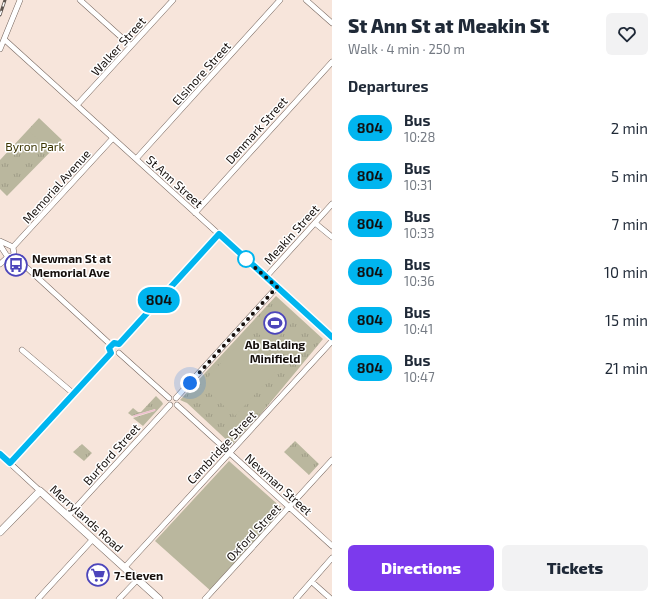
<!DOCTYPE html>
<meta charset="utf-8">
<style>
body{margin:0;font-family:"Exo 2",sans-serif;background:#f2f2f3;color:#1f2937;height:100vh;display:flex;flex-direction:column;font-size:15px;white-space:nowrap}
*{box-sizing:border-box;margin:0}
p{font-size:13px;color:#747a83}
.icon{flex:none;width:22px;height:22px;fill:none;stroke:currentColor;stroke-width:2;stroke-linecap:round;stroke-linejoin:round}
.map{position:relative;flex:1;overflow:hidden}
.sheet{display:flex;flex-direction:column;background:#fff;width:332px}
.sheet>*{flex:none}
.badge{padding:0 8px;border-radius:13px;font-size:14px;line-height:26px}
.you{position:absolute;width:20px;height:20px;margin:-10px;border:3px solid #fff;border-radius:50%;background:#1a73e8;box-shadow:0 0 0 6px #1a73e833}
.map>.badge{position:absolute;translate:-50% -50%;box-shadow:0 0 0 2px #fff}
h2{padding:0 16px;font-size:15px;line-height:36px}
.round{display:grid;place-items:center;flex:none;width:42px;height:42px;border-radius:6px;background:#f2f2f3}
.overview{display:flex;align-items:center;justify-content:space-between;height:68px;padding:0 16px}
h1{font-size:19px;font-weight:800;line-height:30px}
.cta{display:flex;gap:8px;margin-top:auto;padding:8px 16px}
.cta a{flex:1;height:46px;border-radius:6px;background:#7c3aed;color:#fff;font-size:16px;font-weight:800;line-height:46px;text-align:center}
.cta a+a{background:#f2f2f3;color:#1f2937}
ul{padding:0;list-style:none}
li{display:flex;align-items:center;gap:12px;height:48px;padding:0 16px}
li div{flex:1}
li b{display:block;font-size:15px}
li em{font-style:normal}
li .badge{min-width:44px;font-weight:700;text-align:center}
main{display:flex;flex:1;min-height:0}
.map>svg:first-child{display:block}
.grass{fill:url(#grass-tufts)}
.garden{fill:#bab79e}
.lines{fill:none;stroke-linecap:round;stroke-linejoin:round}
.stream{stroke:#edc1cf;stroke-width:1.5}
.minor-casing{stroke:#76665e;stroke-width:6}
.secondary-casing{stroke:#76665e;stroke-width:8}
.minor{stroke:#fff;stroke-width:5}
.secondary{stroke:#fff;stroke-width:7}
.rail-casing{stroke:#5d544e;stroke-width:3}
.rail{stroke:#fff;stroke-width:1.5;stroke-dasharray:4.5;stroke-linecap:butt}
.line-casing{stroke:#fff;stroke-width:9}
.line{stroke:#00b5ef;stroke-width:6}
.walk{stroke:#150f0c;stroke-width:4;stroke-dasharray:0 7.2}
.stop-dot{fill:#fff;stroke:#00b5ef;stroke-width:2}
.labels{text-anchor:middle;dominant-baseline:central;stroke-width:3;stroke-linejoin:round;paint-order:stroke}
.street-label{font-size:12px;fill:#150f0c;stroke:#fff}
.park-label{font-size:12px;fill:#3a3300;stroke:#fff}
.poi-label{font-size:12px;font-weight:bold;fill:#150f0c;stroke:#fff;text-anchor:start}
</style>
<main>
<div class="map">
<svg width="332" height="599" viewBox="0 0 332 599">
<defs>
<pattern id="grass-tufts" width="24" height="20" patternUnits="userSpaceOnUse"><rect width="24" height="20" fill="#bab79e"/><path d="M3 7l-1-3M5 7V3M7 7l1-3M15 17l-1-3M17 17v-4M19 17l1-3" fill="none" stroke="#9f9c87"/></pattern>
</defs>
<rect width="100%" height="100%" fill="#f7e5db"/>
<path class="grass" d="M39 118 62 140 7 196 0 189V160Z
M276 296 323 339 260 415 232 445 187 403 180 400Z
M156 396 162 402 163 404 143 426 133 418 155 411V409L132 416 128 413 133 408 138 412H141Z
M295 441 319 464 309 475 284 452Z
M82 444 92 453 84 461 73 452Z"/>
<path class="garden" d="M41 121 61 140 50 151 30 132Z
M278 300 297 317 271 345 252 328Z
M249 332 283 364 235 416 201 385Z
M229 461 283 509 212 592 155 541Z"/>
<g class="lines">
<path class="stream" d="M134 416 155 410"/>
<g class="minor-casing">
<path id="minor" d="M80 0 131 46
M306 0 332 23
M5 40 332 337
M0 49 20 0
M77 105 173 0
M136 159 280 0
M195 213 332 62
M315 223 332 237
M0 241 13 247 14 254 12 256H7L0 245
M13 247 113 138
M13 255 111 345
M0 264 8 257
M266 277 332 204
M119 345 219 234
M22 350 74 394
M119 353 169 398
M176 398 277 287
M177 405 332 546
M0 454 40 491
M10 463 111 353
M68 516 170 405
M125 567 332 341
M312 582 331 599
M38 599 93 539
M119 599 138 579
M205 599 332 460
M296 599 332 558"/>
</g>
<g class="secondary-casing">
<path id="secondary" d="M0 532 40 491 159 599"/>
</g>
<use href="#minor" class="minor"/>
<use href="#secondary" class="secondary"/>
<g class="rail-casing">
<path id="rail" d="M0 15 5 0"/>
</g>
<use href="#rail" class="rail"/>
</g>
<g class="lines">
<g class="line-casing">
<path id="line" d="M0 454 10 463 111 353 109 348 114 343 119 344 219 234 332 337"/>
</g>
<use href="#line" class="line"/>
<path class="walk" d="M190 383 277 287 242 256 246 259"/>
</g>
<defs>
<g id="bus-ring" transform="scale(1.15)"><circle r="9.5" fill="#fff" stroke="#4c45bb" stroke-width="1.5"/><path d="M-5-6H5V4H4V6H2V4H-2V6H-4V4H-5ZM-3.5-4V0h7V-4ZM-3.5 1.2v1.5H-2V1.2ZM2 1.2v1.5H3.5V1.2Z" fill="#4c45bb"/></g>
<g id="stadium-ring" transform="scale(1.15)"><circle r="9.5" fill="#fff" stroke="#4c45bb" stroke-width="1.5"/><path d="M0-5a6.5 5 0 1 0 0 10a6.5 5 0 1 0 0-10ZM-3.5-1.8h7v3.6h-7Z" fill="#4c45bb"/></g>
<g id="supermarket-ring" transform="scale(1.15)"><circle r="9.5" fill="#fff" stroke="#4c45bb" stroke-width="1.5"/><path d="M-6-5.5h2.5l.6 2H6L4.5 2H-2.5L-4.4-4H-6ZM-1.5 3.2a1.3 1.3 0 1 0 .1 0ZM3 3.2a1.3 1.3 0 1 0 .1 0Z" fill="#4c45bb"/></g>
</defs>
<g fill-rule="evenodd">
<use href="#bus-ring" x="16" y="265"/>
<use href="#stadium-ring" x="275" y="323"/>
<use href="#supermarket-ring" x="98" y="575"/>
</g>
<circle class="stop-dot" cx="246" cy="259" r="8"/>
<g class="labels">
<g class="street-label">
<text transform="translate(118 46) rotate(-48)">Walker Street</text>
<text transform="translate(201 73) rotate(-48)">Elsinore Street</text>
<text transform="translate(256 130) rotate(-48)">Denmark Street</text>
<text transform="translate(175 181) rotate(42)">St Ann Street</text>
<text transform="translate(56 186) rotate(-48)">Memorial Avenue</text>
<text transform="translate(291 234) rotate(-48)">Meakin Street</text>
<text transform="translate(221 447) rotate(-47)">Cambridge Street</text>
<text transform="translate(111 454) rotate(-48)">Burford Street</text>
<text transform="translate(279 484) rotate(42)">Newman Street</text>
<text transform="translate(87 518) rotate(42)">Merrylands Road</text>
<text transform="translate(253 532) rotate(-47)">Oxford Street</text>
</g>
<g class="park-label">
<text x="35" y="146">Byron Park</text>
</g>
<g class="poi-label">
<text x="32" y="258">Newman St at<tspan x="32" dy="14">Memorial Ave</tspan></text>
<text x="275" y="344" text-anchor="middle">Ab Balding<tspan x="275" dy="14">Minifield</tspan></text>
<text x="114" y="575">7-Eleven</text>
</g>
</g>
</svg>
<div class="you" style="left:190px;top:383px"></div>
<b class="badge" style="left:159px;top:300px;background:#00b5ef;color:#111">804</b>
</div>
<section class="sheet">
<div class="overview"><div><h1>St Ann St at Meakin St</h1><p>Walk · 4 min · 250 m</p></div><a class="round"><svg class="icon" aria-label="heart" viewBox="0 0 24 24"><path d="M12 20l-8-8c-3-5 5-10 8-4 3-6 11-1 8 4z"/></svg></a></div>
<h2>Departures</h2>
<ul>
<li><span class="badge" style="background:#00b5ef;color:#111">804</span><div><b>Bus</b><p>10:28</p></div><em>2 min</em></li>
<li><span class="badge" style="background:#00b5ef;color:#111">804</span><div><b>Bus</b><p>10:31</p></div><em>5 min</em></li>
<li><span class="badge" style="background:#00b5ef;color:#111">804</span><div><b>Bus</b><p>10:33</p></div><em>7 min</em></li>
<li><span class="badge" style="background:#00b5ef;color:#111">804</span><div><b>Bus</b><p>10:36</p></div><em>10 min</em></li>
<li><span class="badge" style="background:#00b5ef;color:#111">804</span><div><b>Bus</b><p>10:41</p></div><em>15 min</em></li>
<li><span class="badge" style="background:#00b5ef;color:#111">804</span><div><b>Bus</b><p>10:47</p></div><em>21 min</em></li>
</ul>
<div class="cta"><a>Directions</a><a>Tickets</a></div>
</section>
</main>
